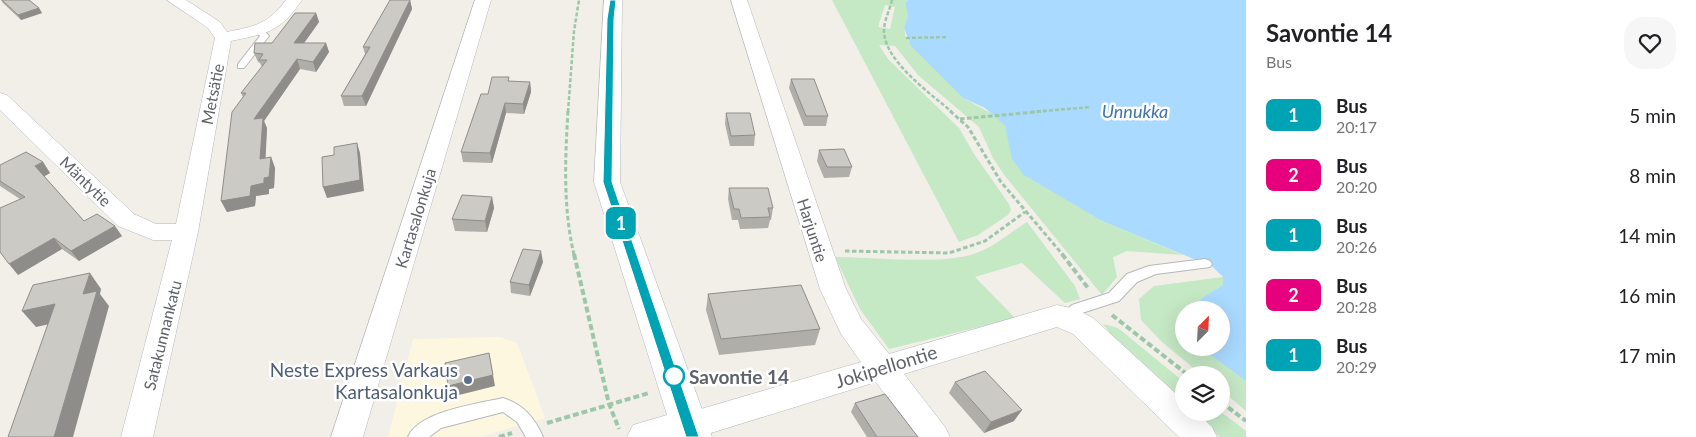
<!DOCTYPE html>
<meta charset="utf-8">
<style>
body{margin:0;font-family:Lato,sans-serif;background:#f6f6f6;color:#202124;height:100vh;display:flex;flex-direction:column;font-size:19px;white-space:nowrap}
*{box-sizing:border-box;margin:0}
p{font-size:16px;color:#757577}
.icon{flex:none;width:28px;height:28px;fill:none;stroke:currentColor;stroke-width:2;stroke-linecap:round;stroke-linejoin:round}
.map{position:relative;flex:1;overflow:hidden}
.sheet{display:flex;flex-direction:column;background:#fff;width:450px}
.sheet>*{flex:none}
.badge{padding:0 10px;border-radius:8px;font-size:18px;line-height:32px}
.needle{width:32px;rotate:24deg}
.fabs{position:absolute;left:1175px;top:301px;display:grid;gap:10px}
.fabs a{display:grid;place-items:center;width:55px;height:55px;border-radius:50%;background:#fff;box-shadow:0 5px 20px #0002;font-size:25px}
.map>.badge{position:absolute;translate:-50% -50%;box-shadow:0 0 0 2px #fff}
.round{display:grid;place-items:center;flex:none;width:52px;height:52px;border-radius:20px;background:#f6f6f6}
.headline{display:flex;align-items:center;justify-content:space-between;height:85px;padding:0 20px}
h1{font-size:24px;font-weight:700;line-height:38px}
ul{padding:0;list-style:none}
li{display:flex;align-items:center;gap:15px;height:60px;padding:0 20px}
li div{flex:1}
li b{display:block;font-size:19px}
li em{font-style:normal}
li .badge{min-width:55px;font-weight:700;text-align:center}
main{display:flex;flex:1;min-height:0}
.map>svg:first-child{display:block}
.commercial{fill:#fef7e0}
.green{fill:#c5e8c5;fill-rule:evenodd}
.water{fill:#aadaff}
.lines{fill:none;stroke-linecap:round;stroke-linejoin:round}
.service-casing{stroke:#b5b8bc;stroke-width:2}
.minor-casing{stroke:#b5b8bc;stroke-width:1}
.tertiary-casing{stroke:#b5b8bc;stroke-width:1}
.path-far2{stroke:#9cc7a9;stroke-width:2.5;stroke-dasharray:4 2;stroke-linecap:butt}
.path-far1{stroke:#9cc7a9;stroke-width:3;stroke-dasharray:4.5 2.5;stroke-linecap:butt}
.path{stroke:#9cc7a9;stroke-width:4;stroke-dasharray:6 3;stroke-linecap:butt}
.service{fill:#fff;fill-rule:evenodd}
.minor{fill:#fff;fill-rule:evenodd}
.tertiary{fill:#fff;fill-rule:evenodd}
.wall{fill:#afaea9}
.shaded-wall{fill:#8f8d8a}
.building{fill:#cccac5;stroke:#8f8d8a}
.line{fill:#00a3b4;stroke:#fff}
.stop-dot{fill:#fff;stroke:#00a3b4;stroke-width:2.5}
.service-dot{fill:#5c6f8a;stroke:#fff;stroke-width:2}
.labels{text-anchor:middle;dominant-baseline:central;stroke-width:5;stroke-linejoin:round;paint-order:stroke}
.street-label{font-size:16px;fill:#5f6368;stroke:#fff}
.water-label{font-size:18px;font-style:italic;fill:#4174aa;stroke:#fff}
.near-street-label{font-size:19px;fill:#5f6368;stroke:#fff}
.near-service-label{font-size:19px;fill:#4e5e75;stroke:#fff;text-anchor:end}
.near-stop-label{font-size:19px;font-weight:bold;fill:#5f6368;stroke:#fff;text-anchor:start}
</style>
<main>
<div class="map">
<svg width="1246" height="437" viewBox="0 0 1246 437">
<rect width="100%" height="100%" fill="#f1efe8"/>
<path class="commercial" d="M500 337 517 343 545 418 480 437H388L413 339Z"/>
<path class="green" d="M832 0H908L905 3 908 15 904 28 906 38 963 98 996 116 1005 126 1009 142 1071 202 1102 221 1183 255 1127 251 1113 257 1117 277 1102 295 1005 176 993 158 979 127 918 75 895 46 879 45 888 59 959 128 974 154 1009 204 1011 210 1008 215 978 235 959 242ZM885 5 895 7 890 29 878 27Z
M1027 222 1075 286 1080 299 1065 303 1022 263 975 277 1015 318 889 349 860 309 835 257C872 257 931 264 966 256 988 252 1008 234 1027 222Z
M1223 277V285L1202 298 1195 310H1184V348H1201L1246 381V411L1221 390V375H1202L1162 342 1141 320 1139 299 1154 286Z
M1103 324 1118 328 1184 382V403L1117 342Z
M1221 412 1246 431V437H1220L1194 413Z"/>
<path class="water" d="M908 0H1246V381L1201 348H1221V310H1195L1202 298 1223 285V277L1213 267 1102 221 1024 175 1012 159 1005 126 985 108 963 98 911 46 904 28 908 15 905 3Z"/>
<g class="lines">
<g class="service-casing">
<path id="service" d="M256 28H262L269 36 244 68H238V64L260 36 255 30Z
M1205 259 1210 261 1212 264 1210 267 1156 274 1137 282 1119 301 1082 313 1066 323 1061 321 1059 317 1072 305 1109 293 1127 274 1149 266Z
M503 398C524 405 534 417 543 437H526L517 422 503 412 441 428 429 437H408C419 411 477 404 503 398Z"/>
</g>
<g class="minor-casing">
<path id="minor" d="M167 0H186L220 22 227 32C256 26 268 24 286 0H302C279 33 268 33 231 41L198 232 153 437H121L172 240H153L118 226 0 110V93L7 95 134 214 156 224H176L215 38 208 28Z
M475 0H491L363 437H331Z
M731 0H747L846 289 861 319 889 354 1057 305 1076 309 1093 318 1184 401V412H1197L1212 427 1217 437H1179L1073 334 1057 327 904 374 945 427 950 437H915L876 382 698 437 677 436 672 426 677 416 861 362 841 334 820 289Z"/>
</g>
<g class="tertiary-casing">
<path id="tertiary" d="M604 0H622L620 182 712 437H627L633 425 667 415 594 182Z"/>
</g>
<path class="path-far2" d="M892 0C890 9 884 21 884 30 883 60 931 94 952 112
M906 38 948 37
M568 112 574 31 579 0
M1031 112 1091 107"/>
<path class="path-far1" d="M568 111C565 161 563 207 574 255
M950 111 968 127 1001 182 1063 255
M960 119 1045 111
M845 251 949 253 985 241 1025 212"/>
<path class="path" d="M574 254 609 404 619 429
M1062 254 1088 288
M1112 315 1188 375
M1221 402 1246 421
M547 423 649 393
M499 437 512 433"/>
<use href="#service" class="service"/>
<use href="#minor" class="minor"/>
<use href="#tertiary" class="tertiary"/>
</g>
<path class="wall" d="M1 0H29L39 8 42 13 21 20 3 3Z
M410 0 412 9 366 106H344L341 96 365 54 363 47Z
M316 13 319 22 304 43H326L329 52 316 72 300 69 264 121 267 128 265 158 271 157 275 168 274 188 269 189V194L256 196 255 206 227 212 221 201 243 97 241 93 262 67 260 63 258 62 254 53 272 43Z
M509 77V82H530L531 92 524 114 506 113 492 163 463 162 461 152 488 94Z
M791 79 828 116 826 126H804L789 88Z
M726 113 755 135 754 146H730L725 124Z
M819 150 852 167 849 177 824 178 817 161Z
M43 162 50 173 44 176 84 221 122 236 79 261 62 249 18 275 20 199 0 186V165Z
M729 188 773 208 771 220H770L768 228 740 229 738 220H732L728 199Z
M492 197 494 208 487 232 455 231 452 219Z
M543 262 530 296 511 293 510 282Z
M708 294 820 329 815 345 719 355 706 310Z
M955 382 1014 421 984 433 949 393Z
M855 403 918 437H867L851 412Z"/>
<path class="shaded-wall" d="M410 0 412 9 366 106 362 96Z
M39 8 42 13 21 20 18 15Z
M316 13 319 22 297 53 294 43Z
M326 43 329 52 316 72 313 62Z
M297 59 300 69 264 121 267 128 265 170 260 159 254 119Z
M530 82 531 92 524 114 523 104Z
M505 103 506 113 492 163 490 153Z
M357 143 360 153 364 191 327 198 323 187Z
M271 157 275 168 274 188 269 189V194L256 196 255 206 227 212 221 201 264 178Z
M43 162 50 173 43 177 35 166Z
M492 197 494 208 487 232 485 221Z
M115 226 122 236 79 261 71 251Z
M54 238 62 249 18 275 9 264Z
M541 251 543 262 530 296 529 285Z
M90 273 101 289 100 294 109 306 73 437H54L83 294Z
M55 304 68 320 36 327 22 311Z
M489 353 495 386 451 397 448 386Z
M1022 410 1014 421 984 433 991 422Z"/>
<path class="building" d="M2 0H29L39 8 18 15Z
M390 0H410L362 96H341L370 47H363Z
M295 13H316L294 43H326L313 62 297 59 254 119 263 118 260 159 271 157 269 177 264 178V183L251 186 250 196 221 201 232 112 246 93H241L267 60H259L263 54 254 53 255 43H272Z
M492 77H509L508 81 530 82 523 104 505 103 490 153 461 152 481 94H488Z
M791 79H814L828 116H806Z
M726 113H750L755 135 731 136Z
M357 143 360 180 323 187 322 157 334 155V147Z
M844 149 852 167H827L819 150Z
M26 152 43 162 35 166 84 221 97 214 115 226 71 251 54 238 9 264 0 252V208L25 197 0 181V165Z
M729 188H768L773 208H768L770 217 741 218 739 209H734Z
M462 195 492 197 485 221 452 219Z
M523 249 541 251 529 285 510 282Z
M90 273 83 294 97 291 54 437H8L55 304 22 311 33 285Z
M801 285 820 329 721 339 708 294Z
M489 353 493 375 448 386 445 363Z
M985 371 1022 410 991 422 955 382Z
M885 394 918 437H877L855 403Z"/>
<path class="line" d="M610 0H616L614 19 612 182 699 437H686L603 182 607 19Z"/>
<circle class="stop-dot" cx="674" cy="376" r="10"/>
<circle class="service-dot" cx="468" cy="380" r="5"/>
<g class="labels">
<g class="street-label">
<text transform="translate(212 94) rotate(-79)">Metsätie</text>
<text transform="translate(86 181) rotate(44)">Mäntytie</text>
<text transform="translate(415 218) rotate(-73)">Kartasalonkuja</text>
<text transform="translate(813 230) rotate(72)">Harjuntie</text>
<text transform="translate(162 335) rotate(-76)">Satakunnankatu</text>
</g>
<g class="water-label">
<text x="1135" y="111">Unnukka</text>
</g>
<g class="near-street-label">
<text transform="translate(886 366) rotate(-17)">Jokipellontie</text>
</g>
<g class="near-service-label">
<text x="458" y="369">Neste Express Varkaus<tspan x="458" dy="22">Kartasalonkuja</tspan></text>
</g>
<g class="near-stop-label">
<text x="689" y="376">Savontie 14</text>
</g>
</g>
</svg>
<div class="fabs">
<a><svg class="needle" viewBox="-14 -14 28 28"><path d="M0-13l5 13h-10z" fill="#e53935"/><path d="M0 13l5-13h-10z" fill="#757577"/></svg></a>
<a><svg class="icon" aria-label="layers" viewBox="0 0 24 24"><path d="M12 4l9 5-9 5-9-5zM3 14l9 5 9-5"/></svg></a>
</div>
<b class="badge" style="left:621px;top:223px;background:#00a3b4;color:#fff">1</b>
</div>
<section class="sheet">
<div class="headline"><div><h1>Savontie 14</h1><p>Bus</p></div><a class="round"><svg class="icon" aria-label="heart" viewBox="0 0 24 24"><path d="M12 20l-8-8c-3-5 5-10 8-4 3-6 11-1 8 4z"/></svg></a></div>
<ul>
<li><span class="badge" style="background:#00a3b4;color:#fff">1</span><div><b>Bus</b><p>20:17</p></div><em>5 min</em></li>
<li><span class="badge" style="background:#e6007e;color:#fff">2</span><div><b>Bus</b><p>20:20</p></div><em>8 min</em></li>
<li><span class="badge" style="background:#00a3b4;color:#fff">1</span><div><b>Bus</b><p>20:26</p></div><em>14 min</em></li>
<li><span class="badge" style="background:#e6007e;color:#fff">2</span><div><b>Bus</b><p>20:28</p></div><em>16 min</em></li>
<li><span class="badge" style="background:#00a3b4;color:#fff">1</span><div><b>Bus</b><p>20:29</p></div><em>17 min</em></li>
</ul>
</section>
</main>
